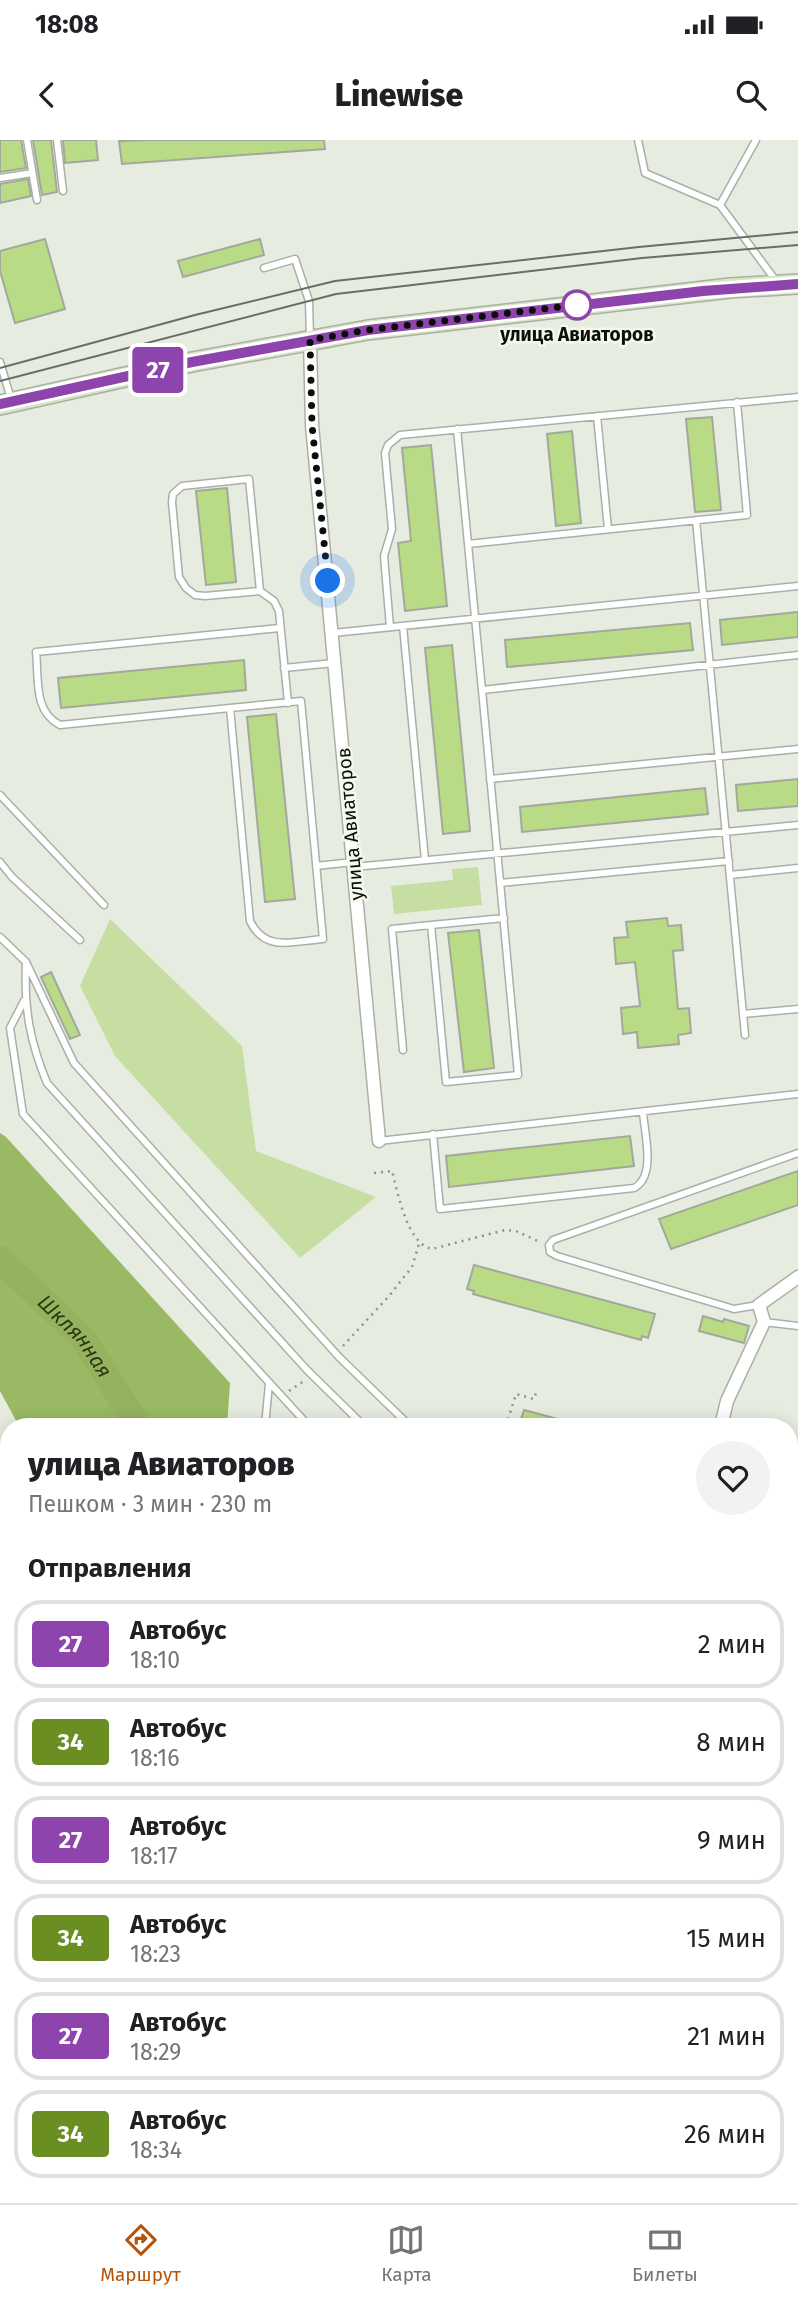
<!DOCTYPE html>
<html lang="ru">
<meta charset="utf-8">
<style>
body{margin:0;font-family:"Fira Sans",sans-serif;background:#f2f2f2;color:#202124;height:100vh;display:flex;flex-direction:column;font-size:26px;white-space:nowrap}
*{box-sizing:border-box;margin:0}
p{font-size:23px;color:#757577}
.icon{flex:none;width:38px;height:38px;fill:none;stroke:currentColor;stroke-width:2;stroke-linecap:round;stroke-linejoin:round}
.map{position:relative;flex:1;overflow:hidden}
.sheet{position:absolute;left:0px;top:1278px;width:798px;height:786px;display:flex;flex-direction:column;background:#fff;border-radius:28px 28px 0 0;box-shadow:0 4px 18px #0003}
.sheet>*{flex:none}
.badge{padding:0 14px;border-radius:5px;font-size:24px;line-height:46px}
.you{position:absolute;width:35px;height:35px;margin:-18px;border:5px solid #fff;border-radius:50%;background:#1a73e8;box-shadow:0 0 0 10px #1a73e833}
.map>.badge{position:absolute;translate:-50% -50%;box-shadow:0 0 0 4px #fff}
h2{padding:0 28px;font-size:26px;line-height:63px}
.round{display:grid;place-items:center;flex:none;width:74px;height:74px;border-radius:37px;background:#f2f2f2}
.head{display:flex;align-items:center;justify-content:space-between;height:119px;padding:0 28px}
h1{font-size:33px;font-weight:800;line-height:52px}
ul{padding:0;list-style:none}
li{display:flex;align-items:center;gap:21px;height:88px;margin:0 14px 10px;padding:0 14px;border:4px solid #e0e0e0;border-radius:28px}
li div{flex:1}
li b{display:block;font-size:26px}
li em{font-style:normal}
li .badge{min-width:77px;font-weight:700;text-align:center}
.status{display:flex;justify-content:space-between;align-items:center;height:49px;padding:0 35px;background:#fff;direction:ltr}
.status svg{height:19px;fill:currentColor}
header{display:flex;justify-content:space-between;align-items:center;height:91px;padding:0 28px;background:#fff;font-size:32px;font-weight:800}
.dock{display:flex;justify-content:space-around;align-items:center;height:98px;border-top:2px solid #e0e0e0;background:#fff;font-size:19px;color:#757577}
.dock a{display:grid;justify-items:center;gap:4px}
.dock .current{color:#b45309}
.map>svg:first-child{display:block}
.green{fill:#c6dea2}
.forest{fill:#99b964}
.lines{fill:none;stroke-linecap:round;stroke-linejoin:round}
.river{stroke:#94b35f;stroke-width:26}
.building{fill:#badb85;stroke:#a3a89d;stroke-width:2}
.lane-casing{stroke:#abb0a5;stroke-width:9}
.street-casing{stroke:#abb0a5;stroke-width:15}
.secondary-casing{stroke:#abb0a5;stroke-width:22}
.path{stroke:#8f938a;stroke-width:2.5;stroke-dasharray:2 5;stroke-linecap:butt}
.lane{stroke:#fff;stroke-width:6}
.street{stroke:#fff;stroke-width:12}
.secondary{stroke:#d9e4c5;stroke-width:19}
.tram{stroke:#6a6d65;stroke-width:2}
.line-casing{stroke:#fff;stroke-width:16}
.line{stroke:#8e44ad;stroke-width:10}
.walk{stroke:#0c0e0a;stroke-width:7;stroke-dasharray:0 12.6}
.stop-dot{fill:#fff;stroke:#8e44ad;stroke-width:3.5}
.labels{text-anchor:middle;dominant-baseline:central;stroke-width:5;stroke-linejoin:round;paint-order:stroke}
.stop-label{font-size:19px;font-weight:bold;fill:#0c0e0a;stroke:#f4f9ed}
.street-label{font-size:19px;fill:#0c0e0a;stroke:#f4f9ed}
.water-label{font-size:21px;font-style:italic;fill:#2c3815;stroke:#f4f9ed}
</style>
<div class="status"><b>18:08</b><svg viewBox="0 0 49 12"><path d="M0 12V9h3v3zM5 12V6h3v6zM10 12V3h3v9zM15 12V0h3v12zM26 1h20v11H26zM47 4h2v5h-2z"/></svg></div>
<header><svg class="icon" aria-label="back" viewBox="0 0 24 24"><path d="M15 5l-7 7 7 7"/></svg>Linewise<svg class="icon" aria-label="search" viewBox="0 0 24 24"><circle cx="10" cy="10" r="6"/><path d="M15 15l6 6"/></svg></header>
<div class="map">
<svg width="798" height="2063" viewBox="0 0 798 2063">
<rect width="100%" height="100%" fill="#e7ece0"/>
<path class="green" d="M478 727 482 765 394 774 391 746 453 740 452 729Z
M110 779 242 906 256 1011 376 1057 300 1118 115 916 80 846Z
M9 1660V2054L696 2055 688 2063H0V1667Z"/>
<path class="forest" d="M0 993 6 997 230 1243 227 1286H19L0 1251Z"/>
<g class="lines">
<g class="river">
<path id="s1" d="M0 1119 84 1200 134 1279 136 1286"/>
<path d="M392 2054 394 2063"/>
</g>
</g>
<path class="building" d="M0 0H21L26 28 0 32Z
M33 0H51L57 52 42 55Z
M63 0H96L98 20 65 23Z
M152 0H324L325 9 122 24 119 1Z
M28 39 31 56 0 63V44Z
M45 99 65 169 15 183 0 131V111Z
M260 99 264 115 183 137 178 121Z
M712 277 721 370 695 372 686 279Z
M572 291 581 383 556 386 547 294Z
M431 305 447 466 405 471 398 403 411 401 402 308Z
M227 348 236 442 206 445 196 351Z
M798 472V497L722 505 720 480Z
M690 483 693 510 507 527 505 500Z
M452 505 470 691 443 694 425 508Z
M244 520 246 550 61 568 58 538Z
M276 574 295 759 265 762 247 577Z
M798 639V666L738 671 736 645Z
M705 648 708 674 522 692 520 667Z
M667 778 668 786 681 785 683 810 673 811 678 869 689 868 691 893 678 895 679 904 638 908 637 892 623 894 621 868 640 866 635 822 616 824 614 798 628 797 626 782Z
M479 790 494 928 464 932 448 793Z
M51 832 80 895 70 899 41 837Z
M630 996 634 1026 449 1047 446 1016Z
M798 1031V1065L671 1109 659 1079Z
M474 1125 655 1174 648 1198 642 1196 641 1200 473 1154 474 1151 467 1149Z
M703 1176 723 1182 724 1179 749 1186 744 1203 699 1191Z
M524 1270 569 1282 568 1286H519Z"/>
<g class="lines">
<g class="lane-casing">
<path id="lane" d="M27 0 37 60
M57 0 63 51
M638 0 645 33 720 65 776 141
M0 38 32 33
M720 65 756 0
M264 128 295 119 309 161 310 198
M0 222 11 259
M597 276 608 389
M457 289C478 504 498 720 518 935L446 942 431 785 504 778
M696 380 743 874 798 869
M468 404 747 375 737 262
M260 451 205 456 195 455 186 448 179 437 172 362 173 354 182 346 249 339 260 451 274 461 279 471 288 563
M403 486 425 720
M390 487 384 416 392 389 385 313 388 305 400 295 798 257
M333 493 798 446
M284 528 334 523
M482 550 798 515
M301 561 323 799C294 801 265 813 250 781L230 568Z
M230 568 60 585C33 571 39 539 36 512L280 488
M490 639 798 609
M0 655 104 765
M0 722 12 737 80 800
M316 726 353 722
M354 727 798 685
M730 735 798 728
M500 743 729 721
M0 797 26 822 74 923 339 1217 410 1286
M26 824C24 869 30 902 47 943L307 1230 364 1286
M24 861 10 888 23 974 309 1286
M743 874 745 895
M403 910 392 789 431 785
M433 994 440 1069 634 1048C656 1037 645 995 643 973
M379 1001 798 954
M758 1165 734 1169 557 1116 550 1112 549 1105 553 1100 798 1013
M764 1182 798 1186
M265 1286 269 1244
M789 1356 798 1359
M0 1391 9 1410
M0 1617 9 1613
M789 1618 798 1620
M793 1735 798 1745"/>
</g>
<g class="street-casing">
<path id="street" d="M310 200 312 285 379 1001
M721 1286 727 1261 764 1182 759 1165 798 1137"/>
</g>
<g class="secondary-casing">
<path id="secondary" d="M0 265 192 222 368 190 730 148 798 144"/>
</g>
<path class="path" d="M374 1033 392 1031C398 1053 407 1104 432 1109L505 1090 516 1091 540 1102
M343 1206 389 1156 412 1127 419 1104
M289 1251 304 1241
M506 1286 516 1254 534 1259 537 1250
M0 1776 9 1774
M0 1820 9 1825
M0 1935 9 1955
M0 1995 9 1979
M159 2054 161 2063
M268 2054 278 2063
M74 2063 75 2054"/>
<use href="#lane" class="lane"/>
<use href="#street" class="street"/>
<use href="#secondary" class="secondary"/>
<path class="tram" d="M0 228 195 175 335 141 639 107 798 92
M0 241 336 154 642 118 798 105"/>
</g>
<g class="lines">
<g class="line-casing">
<path id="line" d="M0 264 192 222 368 190 703 151 798 144"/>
</g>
<use href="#line" class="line"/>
<path class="walk" d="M328 441 312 285 310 200 368 190 577 165"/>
</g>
<circle class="stop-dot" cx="577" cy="165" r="14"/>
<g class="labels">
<g class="stop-label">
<text x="577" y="194">улица Авиаторов</text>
</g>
<g class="street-label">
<text transform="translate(350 684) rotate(-95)">улица Авиаторов</text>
</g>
<g class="water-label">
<text stroke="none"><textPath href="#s1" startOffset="108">Шклянная</textPath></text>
</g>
</g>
</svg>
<div class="you" style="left:328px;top:441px"></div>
<b class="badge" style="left:158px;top:230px;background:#8e44ad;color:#fff">27</b>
<section class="sheet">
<div class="head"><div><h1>улица Авиаторов</h1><p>Пешком · 3 мин · 230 m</p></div><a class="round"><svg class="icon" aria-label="heart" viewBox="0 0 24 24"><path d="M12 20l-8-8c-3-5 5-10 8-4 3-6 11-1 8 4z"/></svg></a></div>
<h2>Отправления</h2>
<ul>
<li><span class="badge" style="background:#8e44ad;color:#fff">27</span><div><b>Автобус</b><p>18:10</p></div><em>2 мин</em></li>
<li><span class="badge" style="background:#6b8e23;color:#fff">34</span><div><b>Автобус</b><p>18:16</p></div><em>8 мин</em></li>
<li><span class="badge" style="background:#8e44ad;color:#fff">27</span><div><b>Автобус</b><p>18:17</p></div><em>9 мин</em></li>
<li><span class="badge" style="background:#6b8e23;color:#fff">34</span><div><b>Автобус</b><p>18:23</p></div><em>15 мин</em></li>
<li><span class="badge" style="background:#8e44ad;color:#fff">27</span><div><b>Автобус</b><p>18:29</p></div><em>21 мин</em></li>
<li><span class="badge" style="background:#6b8e23;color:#fff">34</span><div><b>Автобус</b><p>18:34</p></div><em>26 мин</em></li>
</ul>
</section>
</div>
<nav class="dock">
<a class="current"><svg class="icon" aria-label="directions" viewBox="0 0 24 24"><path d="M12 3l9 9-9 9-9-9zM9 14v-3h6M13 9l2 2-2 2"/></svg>Маршрут</a>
<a><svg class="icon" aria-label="map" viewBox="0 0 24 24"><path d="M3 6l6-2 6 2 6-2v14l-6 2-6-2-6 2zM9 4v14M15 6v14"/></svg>Карта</a>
<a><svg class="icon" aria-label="tickets" viewBox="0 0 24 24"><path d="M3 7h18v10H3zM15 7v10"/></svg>Билеты</a>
</nav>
